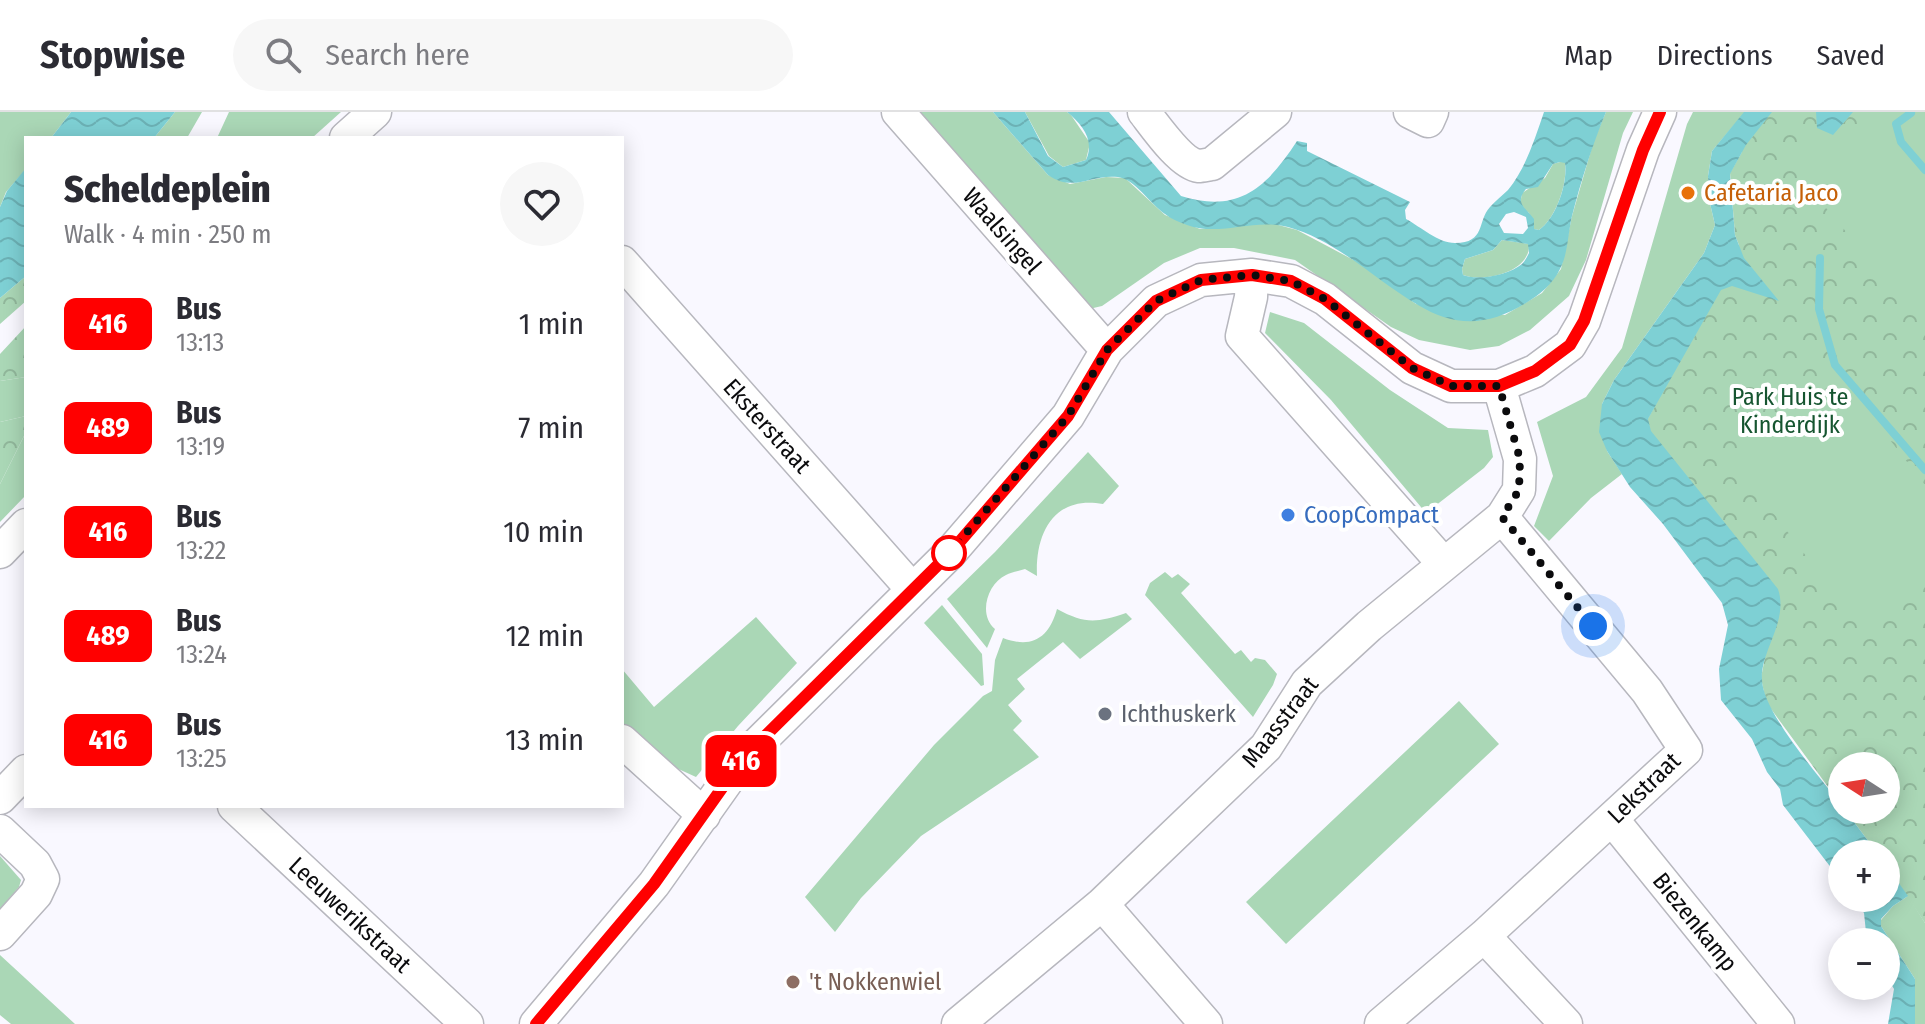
<!DOCTYPE html>
<meta charset="utf-8">
<style>
body{margin:0;font-family:"Fira Sans Condensed",sans-serif;background:#f7f7f7;color:#2b2b33;height:100vh;display:flex;flex-direction:column;font-size:30px;white-space:nowrap}
*{box-sizing:border-box;margin:0}
p{font-size:26px;color:#7c7c81}
.icon{flex:none;width:44px;height:44px;fill:none;stroke:currentColor;stroke-width:2;stroke-linecap:round;stroke-linejoin:round}
.map{position:relative;flex:1;overflow:hidden}
.details{position:absolute;left:24px;top:24px;width:600px;height:672px;display:flex;flex-direction:column;background:#fff;border-radius:0px;box-shadow:0 4px 20px #0003}
.details>*{flex:none}
.badge{padding:0 16px;border-radius:12px;font-size:28px;line-height:52px}
.needle{width:52px;rotate:282deg}
.buttons{position:absolute;left:1828px;top:640px;display:grid;gap:16px}
.buttons a{display:grid;place-items:center;width:72px;height:72px;border-radius:50%;background:#fff;box-shadow:0 4px 20px #0003;font-size:40px}
.you{position:absolute;width:40px;height:40px;margin:-20px;border:6px solid #fff;border-radius:50%;background:#1a73e8;box-shadow:0 0 0 12px #1a73e833}
.map>.badge{position:absolute;translate:-50% -50%;box-shadow:0 0 0 4px #fff}
.round{display:grid;place-items:center;flex:none;width:84px;height:84px;border-radius:42px;background:#f7f7f7}
.head{display:flex;align-items:center;justify-content:space-between;height:136px;padding:0 40px}
h1{font-size:38px;font-weight:800;line-height:60px}
ul{padding:0;list-style:none}
li{display:flex;align-items:center;gap:24px;height:104px;padding:0 40px}
li div{flex:1}
li b{display:block;font-size:30px}
li em{font-style:normal}
li .badge{min-width:88px;font-weight:700;text-align:center}
header{display:flex;align-items:center;gap:48px;box-sizing:border-box;height:112px;padding:0 40px;background:#fff;border-bottom:2px solid #e1e1e2}
header strong{font-size:38px}
nav{display:flex;gap:44px;margin-inline-start:auto;font-size:28px}
.search{width:560px;height:72px;background:#f7f7f7;display:flex;align-items:center;gap:20px;box-sizing:border-box;padding:0 28px;border-radius:44px;color:#7c7c81;font-size:30px}
.map>svg:first-child{display:block}
.green{fill:#aad7b6}
.forest{fill:url(#forest-crowns)}
.water{fill:url(#water-waves);fill-rule:evenodd}
.lines{fill:none;stroke-linecap:round;stroke-linejoin:round}
.stream{stroke:#7ed0d4;stroke-width:8}
.minor-casing{stroke:#b7b7be;stroke-width:35}
.minor{stroke:#fff;stroke-width:32}
.line-casing{stroke:#fff;stroke-width:18}
.line{stroke:#f00;stroke-width:12}
.walk{stroke:#0b0b0d;stroke-width:8;stroke-dasharray:0 14.4}
.food-dot{fill:#e8710a;stroke:#fff;stroke-width:3}
.shop-dot{fill:#3f7fe0;stroke:#fff;stroke-width:3}
.stop-dot{fill:#fff;stroke:#f00;stroke-width:4}
.worship-dot{fill:#6b7280;stroke:#fff;stroke-width:3}
.education-dot{fill:#8d6e63;stroke:#fff;stroke-width:3}
.labels{text-anchor:middle;dominant-baseline:central;stroke-width:8;stroke-linejoin:round;paint-order:stroke}
.food-label{font-size:24px;fill:#c56008;stroke:#fff;text-anchor:start}
.street-label{font-size:24px;fill:#0b0b0d;stroke:#fff}
.park-label{font-size:24px;fill:#165530;stroke:#fff}
.shop-label{font-size:24px;fill:#366cbe;stroke:#fff;text-anchor:start}
.worship-label{font-size:24px;fill:#5b616d;stroke:#fff;text-anchor:start}
.education-label{font-size:24px;fill:#785e54;stroke:#fff;text-anchor:start}
</style>
<header>
<strong>Stopwise</strong>
<div class="search"><svg class="icon" aria-label="search" viewBox="0 0 24 24"><circle cx="10" cy="10" r="6"/><path d="M15 15l6 6"/></svg>Search here</div>
<nav><a>Map</a><a>Directions</a><a>Saved</a></nav>
</header>
<div class="map">
<svg width="1925" height="912" viewBox="0 0 1925 912">
<defs>
<pattern id="forest-crowns" width="20" height="18" patternUnits="userSpaceOnUse" patternTransform="scale(2)"><rect width="20" height="18" fill="#aad7b6"/><path d="M2 6a3 3 0 1 1 6 0M12 15a3 3 0 1 1 6 0" fill="none" stroke="#91b79b"/></pattern>
<pattern id="water-waves" width="16" height="10" patternUnits="userSpaceOnUse" patternTransform="scale(2)"><rect width="16" height="10" fill="#7ed0d4"/><path d="M0 5q4-4 8 0t8 0" fill="none" stroke="#6cb1b5"/></pattern>
</defs>
<rect width="100%" height="100%" fill="#f9f8ff"/>
<path class="green" d="M0 0H71L51 26H26V57L6 80 0 95Z
M175 0H202L187 26H154Z
M229 0H341L312 26H217Z
M913 0H993L1048 63 1070 72 1106 65 1125 66 1165 103 1200 117 1271 111 1297 118 1363 153 1416 192 1505 203 1542 181 1561 157 1572 104 1594 28 1606 0H1633L1623 21 1586 148 1569 184 1530 218 1499 234 1470 238 1419 228 1391 215 1295 148 1234 136H1200L1164 151 1102 194 1089 197Z
M1025 0H1067L1071 3 1090 31 1086 48 1063 55 1049 44Z
M1693 0H1925V762L1886 698V654H1842L1639 324 1759 96 1734 13 1712 39 1708 64 1709 87 1715 113 1704 141 1614 268 1602 292 1607 339 1622 362 1591 386 1549 429 1534 414 1553 364 1537 310 1586 285 1622 236 1687 12Z
M1560 50H1565C1568 71 1556 106 1539 118L1533 117 1529 101C1520 95 1520 91 1522 81L1545 66 1553 52Z
M1502 128 1529 132C1531 160 1484 171 1463 163L1462 157 1465 147 1493 138Z
M1270 200 1304 211 1390 278 1448 316 1488 318 1493 345 1484 356 1426 401 1331 288 1265 221Z
M26 265V304L0 310V269Z
M26 320V383L0 410V372Z
M1088 340 1119 374 1103 392C1054 383 1035 421 1037 464L1025 457C1019 459 1011 460 1006 463 987 472 978 503 995 517L987 536 947 487 995 440Z
M1165 460 1172 466 1178 462 1190 472 1181 481 1235 542 1241 538 1251 550 1255 546 1265 548 1277 562 1273 573 1253 605 1145 483 1150 471Z
M942 493 982 542 984 573 981 574 924 511Z
M1057 497C1085 512 1096 511 1126 501L1132 507 1080 547 1063 530 1017 567 1025 577 1008 593 1022 609 1013 618 1039 645 921 724 861 786 835 820 805 785 934 633 983 584 992 579 995 548 1003 526C1032 537 1049 526 1057 497Z
M756 505 797 551 738 614 696 665 674 655 622 614V557L654 595Z
M1459 589 1499 632 1286 832 1246 790Z
M0 744 21 768 19 775 0 797Z
M1908 784 1925 811V912H1915V867L1881 814V808L1893 794Z
M0 843 75 912H11L0 903Z"/>
<path class="forest" d="M1772 0H1816L1817 16 1788 51 1925 213V373L1841 265 1735 351 1859 513 1925 460V811L1886 753V742H1878L1845 698H1886V654H1842V694L1766 590 1761 566 1778 477 1651 319 1648 307 1721 178 1732 173 1778 188 1744 146 1735 123 1730 61 1746 33Z
M1853 0H1890L1865 13 1833 23Z
M26 164V189L0 212V186Z
M26 214V265L0 269V242Z
M26 304V320L0 372V310Z"/>
<path class="water" d="M71 0H175L154 26H51Z
M993 0H1025L1048 44 1063 55 1086 48C1095 28 1082 12 1067 0H1109L1181 84C1239 102 1267 75 1297 29L1307 31V39L1410 90 1405 98 1406 107C1421 115 1438 131 1455 131 1486 131 1477 109 1490 95 1495 89 1502 84 1508 78 1526 56 1535 26 1544 0H1606C1592 34 1581 69 1572 104 1568 121 1568 142 1560 157 1553 172 1539 183 1526 191 1488 214 1456 216 1418 193 1375 168 1338 129 1288 115 1253 106 1220 125 1187 113 1179 110 1171 107 1165 102 1150 92 1135 67 1118 65 1090 62 1074 81 1048 63ZM1560 50 1565 51C1568 71 1556 106 1539 118L1534 117V107C1526 96 1514 91 1526 77L1538 75 1553 52ZM1514 100 1526 105 1528 116 1523 122 1504 121 1499 112 1506 102ZM1502 128 1528 132 1529 141C1527 145 1525 149 1522 152 1509 163 1478 169 1463 163L1462 157 1465 147 1493 138Z
M1744 0H1772L1746 33 1730 62 1735 123 1744 146 1779 189 1732 174 1721 178 1648 307 1651 319 1778 477C1789 509 1760 539 1762 568 1763 601 1821 666 1842 694V698H1845L1878 742H1842V770L1783 693 1780 677 1767 660 1752 627 1721 588 1719 557 1728 513 1722 491 1663 412 1630 375 1607 339 1599 320 1602 292 1614 268 1704 141 1715 113 1709 87 1708 64 1712 39Z
M1816 0H1853L1833 23 1817 16Z
M26 56V164L0 186V95L7 79Z
M1886 753 1908 784 1893 794 1881 807V814L1915 867V912H1888L1894 877 1886 863V830H1867L1864 801 1854 786H1886Z"/>
<g class="lines">
<path class="stream" d="M1911 1 1896 12 1901 30 1925 58
M1820 146 1819 197 1835 253 1925 358"/>
<g class="minor-casing">
<path id="minor" d="M898 0 1107 238
M1144 0C1155 14 1181 52 1199 54 1201 54 1211 52 1212 52L1275 0
M1410 0 1428 9 1432 0
M346 26 375 0
M622 150 912 477
M1252 163 1251 185 1242 224 1443 451
M0 440 26 413
M622 629 704 703
M0 686 26 659
M234 694 467 912
M1612 707 1778 912
M0 719 35 752 43 767 36 782 0 822
M1102 792 1206 912
M1484 824 1566 912
M536 912 654 772 744 645 950 441 1068 304 1107 238 1156 189 1201 168 1252 163 1291 169 1325 187 1412 256 1451 274H1499L1535 259 1570 233 1584 209 1643 38 1660 0
M958 912 1102 792 1266 635 1307 571 1369 514 1502 405 1519 378 1520 347 1499 274
M1381 912 1484 824 1686 638 1647 579 1502 405"/>
</g>
<use href="#minor" class="minor"/>
</g>
<g class="lines">
<g class="line-casing">
<path id="line" d="M536 912 654 772 744 645 950 441 1068 304 1107 238 1156 189 1201 168 1252 163 1291 169 1325 187 1412 256 1451 274H1499L1535 259 1570 233 1584 209 1643 38 1660 0"/>
</g>
<use href="#line" class="line"/>
<path class="walk" d="M949 441 1068 304 1107 238 1156 189 1201 168 1252 163 1291 169 1325 187 1412 256 1451 274H1499L1520 347 1519 378 1502 405 1593 514"/>
</g>
<circle class="food-dot" cx="1688" cy="81" r="8"/>
<circle class="shop-dot" cx="1288" cy="403" r="8"/>
<circle class="stop-dot" cx="949" cy="441" r="16"/>
<circle class="worship-dot" cx="1105" cy="602" r="8"/>
<circle class="education-dot" cx="793" cy="870" r="8"/>
<g class="labels">
<g class="food-label">
<text x="1704" y="81">Cafetaria Jaco</text>
</g>
<g class="street-label">
<text transform="translate(1002 119) rotate(49)">Waalsingel</text>
<text transform="translate(767 314) rotate(48)">Eksterstraat</text>
<text transform="translate(1280 610) rotate(-52)">Maasstraat</text>
<text transform="translate(1644 676) rotate(-44)">Lekstraat</text>
<text transform="translate(350 803) rotate(43)">Leeuwerikstraat</text>
<text transform="translate(1695 810) rotate(51)">Biezenkamp</text>
</g>
<g class="park-label">
<text x="1790" y="285">Park Huis te<tspan x="1790" dy="28">Kinderdijk</tspan></text>
</g>
<g class="shop-label">
<text x="1304" y="403">CoopCompact</text>
</g>
<g class="worship-label">
<text x="1121" y="602">Ichthuskerk</text>
</g>
<g class="education-label">
<text x="809" y="870">'t Nokkenwiel</text>
</g>
</g>
</svg>
<div class="buttons">
<a><svg class="needle" viewBox="-14 -14 28 28"><path d="M0-13l5 13h-10z" fill="#e53935"/><path d="M0 13l5-13h-10z" fill="#7c7c81"/></svg></a>
<a>+</a>
<a>−</a>
</div>
<div class="you" style="left:1593px;top:514px"></div>
<b class="badge" style="left:741px;top:649px;background:#f00;color:#fff">416</b>
<section class="details">
<div class="head"><div><h1>Scheldeplein</h1><p>Walk · 4 min · 250 m</p></div><a class="round"><svg class="icon" aria-label="heart" viewBox="0 0 24 24"><path d="M12 20l-8-8c-3-5 5-10 8-4 3-6 11-1 8 4z"/></svg></a></div>
<ul>
<li><span class="badge" style="background:#f00;color:#fff">416</span><div><b>Bus</b><p>13:13</p></div><em>1 min</em></li>
<li><span class="badge" style="background:#f00;color:#fff">489</span><div><b>Bus</b><p>13:19</p></div><em>7 min</em></li>
<li><span class="badge" style="background:#f00;color:#fff">416</span><div><b>Bus</b><p>13:22</p></div><em>10 min</em></li>
<li><span class="badge" style="background:#f00;color:#fff">489</span><div><b>Bus</b><p>13:24</p></div><em>12 min</em></li>
<li><span class="badge" style="background:#f00;color:#fff">416</span><div><b>Bus</b><p>13:25</p></div><em>13 min</em></li>
</ul>
</section>
</div>
